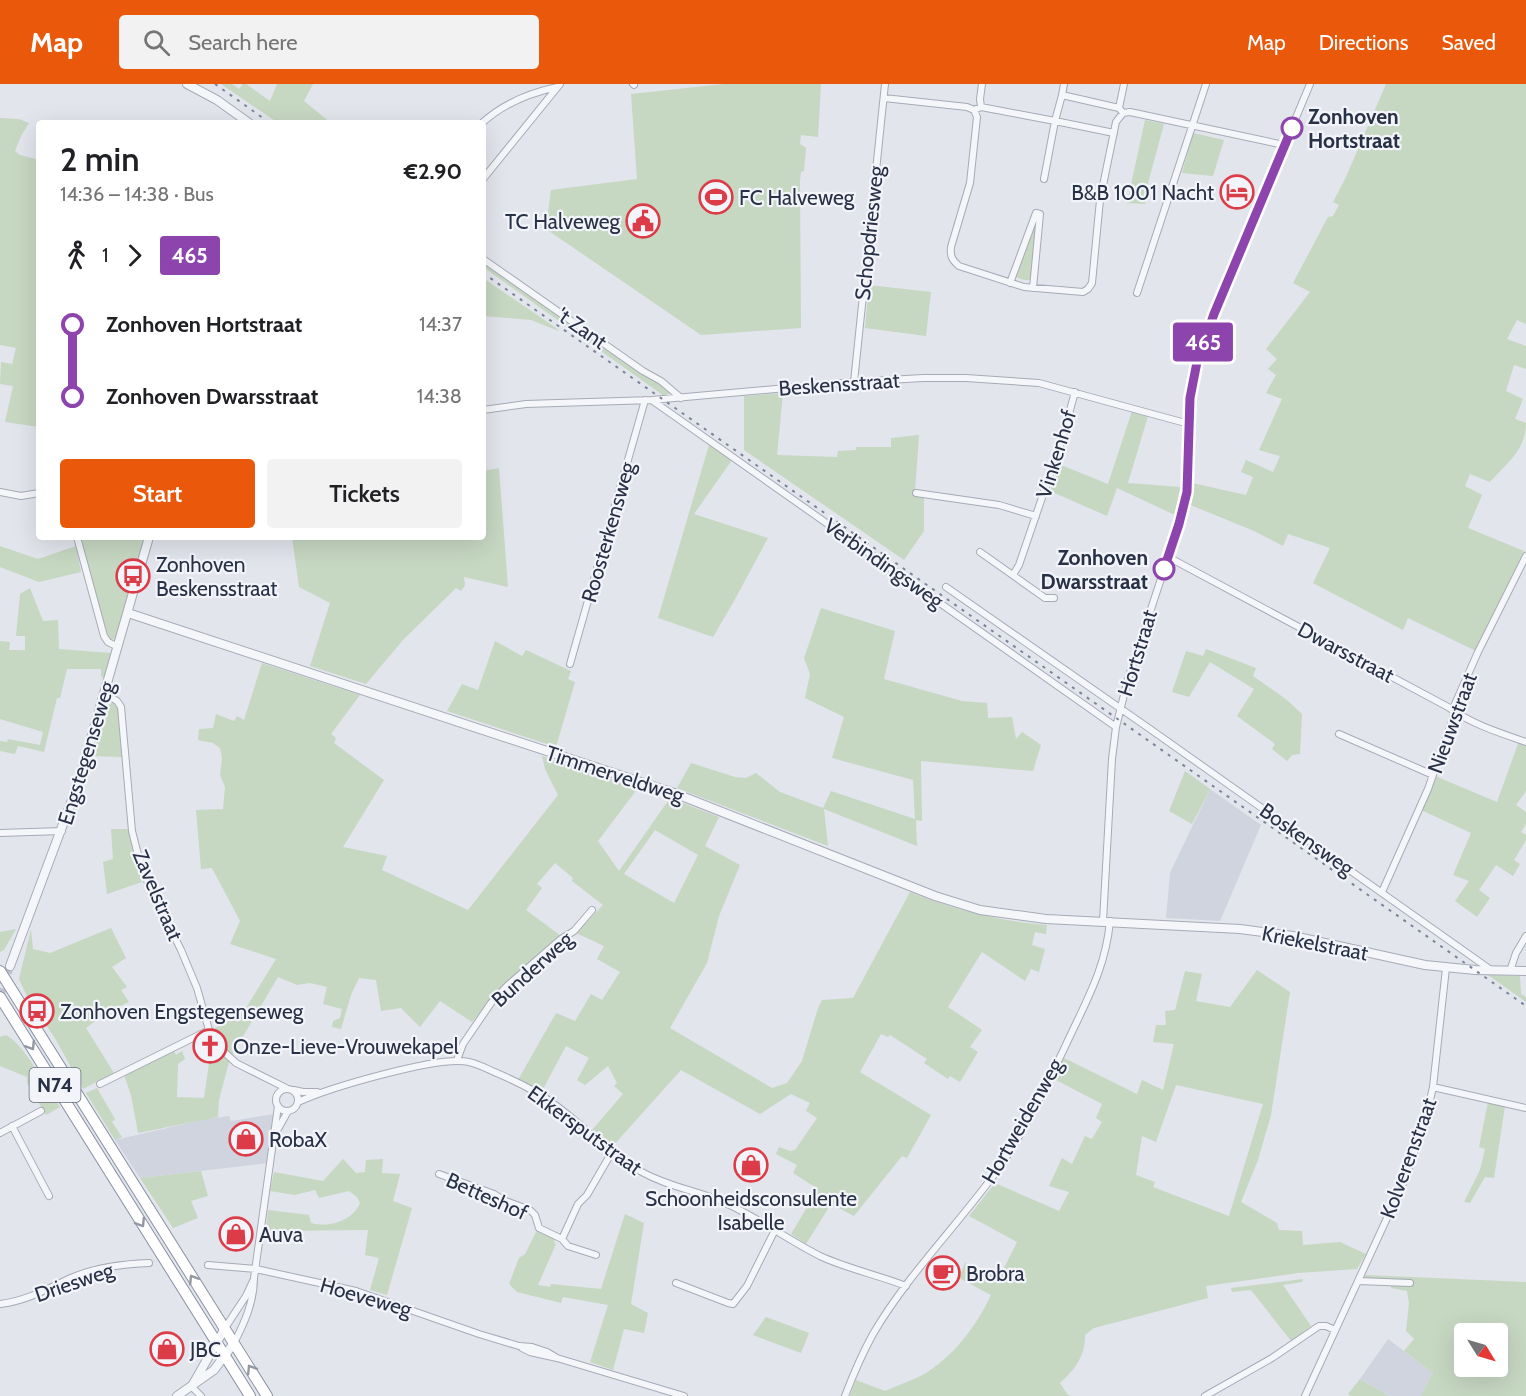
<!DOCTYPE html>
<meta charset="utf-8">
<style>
body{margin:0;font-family:Cabin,sans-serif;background:#f2f2f2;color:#202124;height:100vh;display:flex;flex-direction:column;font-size:22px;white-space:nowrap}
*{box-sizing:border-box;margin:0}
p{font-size:20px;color:#757577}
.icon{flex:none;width:33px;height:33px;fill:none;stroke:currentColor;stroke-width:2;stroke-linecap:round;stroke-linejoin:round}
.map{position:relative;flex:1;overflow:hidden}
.sheet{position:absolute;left:36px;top:36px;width:450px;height:420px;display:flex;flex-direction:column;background:#fff;border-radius:6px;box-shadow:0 6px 24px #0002}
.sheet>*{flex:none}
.badge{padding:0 12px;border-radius:4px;font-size:21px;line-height:39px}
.needle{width:39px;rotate:127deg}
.fabs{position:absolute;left:1454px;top:1239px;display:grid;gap:12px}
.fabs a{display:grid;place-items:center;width:54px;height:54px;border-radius:6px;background:#fff;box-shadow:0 6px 24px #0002;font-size:30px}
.map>.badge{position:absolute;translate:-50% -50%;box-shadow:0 0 0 3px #fff}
.legs{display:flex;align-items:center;gap:9px;height:66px;padding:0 24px;font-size:20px}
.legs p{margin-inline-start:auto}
.overview{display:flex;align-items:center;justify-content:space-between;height:102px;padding:0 24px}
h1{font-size:33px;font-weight:600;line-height:45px}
.cta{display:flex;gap:12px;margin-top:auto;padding:12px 24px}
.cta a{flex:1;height:69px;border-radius:6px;background:#ea580c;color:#fff;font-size:24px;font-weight:600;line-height:69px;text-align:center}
.cta a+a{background:#f2f2f2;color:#202124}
ul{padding:0 24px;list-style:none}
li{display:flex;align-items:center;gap:21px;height:72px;font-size:22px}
li i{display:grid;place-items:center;width:9px;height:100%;margin:0 8px;background:currentColor}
li i::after{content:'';width:15px;height:15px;margin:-8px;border:4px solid;border-radius:50%;background:#fff}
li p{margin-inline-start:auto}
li:first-child i{background:linear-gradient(#0000 50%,currentColor 0)}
li:last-child i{background:linear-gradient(currentColor 50%,#0000 0)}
header{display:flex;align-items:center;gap:36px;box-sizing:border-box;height:84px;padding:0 30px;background:#ea580c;color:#fff}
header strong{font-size:28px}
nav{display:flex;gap:33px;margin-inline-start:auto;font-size:21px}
.search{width:420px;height:54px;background:#f2f2f2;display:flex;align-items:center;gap:15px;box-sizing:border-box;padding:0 21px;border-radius:6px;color:#757577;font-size:22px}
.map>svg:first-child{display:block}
.built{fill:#d0d4de}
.green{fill:#c6d7c2;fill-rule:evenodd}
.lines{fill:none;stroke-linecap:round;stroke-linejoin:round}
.tertiary-tunnel{stroke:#bdc1cb;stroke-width:8;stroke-dasharray:8 4;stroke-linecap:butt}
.minor-casing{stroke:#a6abb7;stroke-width:8}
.tertiary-casing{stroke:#a6abb7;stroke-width:10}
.trunk-casing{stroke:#8891a4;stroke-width:12}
.minor{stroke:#f5f6f9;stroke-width:6}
.tertiary{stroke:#f5f6f9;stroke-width:8}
.trunk{stroke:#fff;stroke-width:10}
.rail{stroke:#7a8397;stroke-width:2;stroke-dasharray:3 6;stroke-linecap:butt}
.oneway{stroke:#9498a2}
.line-1-casing{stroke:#fff;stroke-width:14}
.line-1{stroke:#8e44ad;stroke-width:9}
.stop-1-dot{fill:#fff;stroke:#8e44ad;stroke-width:3}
.labels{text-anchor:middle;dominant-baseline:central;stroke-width:4.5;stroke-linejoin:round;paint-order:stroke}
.shield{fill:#f2f4f9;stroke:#656c7c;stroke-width:1.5}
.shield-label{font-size:20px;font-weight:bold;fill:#283146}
.stop-label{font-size:21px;font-weight:bold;fill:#283146;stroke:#f2f4f9;text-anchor:start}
.poi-label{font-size:21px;fill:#283146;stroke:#f2f4f9;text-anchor:start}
.street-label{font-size:21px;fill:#283146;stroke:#f2f4f9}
</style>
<header>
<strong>Map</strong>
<div class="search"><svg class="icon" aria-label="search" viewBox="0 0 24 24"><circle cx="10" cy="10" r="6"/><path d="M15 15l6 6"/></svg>Search here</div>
<nav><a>Map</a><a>Directions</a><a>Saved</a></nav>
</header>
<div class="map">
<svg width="1526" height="1312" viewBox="0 0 1526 1312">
<rect width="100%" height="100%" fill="#e2e5ec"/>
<path class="built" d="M1210 705 1261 741 1220 837 1166 834 1170 789Z
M275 1030 268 1079 140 1094 115 1056 206 1035 229 1032 231 1037Z
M1388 1255 1433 1289 1420 1312H1389L1360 1295Z"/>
<path class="green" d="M221 0H232L239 5 243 0H246L270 17 277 0H313L304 17 331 39H278Z
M724 0H821L818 53 801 51 800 60 806 64 804 87 801 88 800 97 801 244 701 251 546 145 551 106 637 95 631 10Z
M1386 0H1526V240L1517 236 1507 255 1526 262V285L1514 281 1506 307 1523 315 1515 335 1526 339C1526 366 1507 379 1490 398L1470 390 1465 402 1482 411 1468 444 1524 467 1476 567 1408 534 1403 546 1313 499 1330 464 1288 450 1283 462 1254 447 1188 420 1192 399 1246 411 1253 393 1241 388 1246 376 1273 388 1280 372 1259 366 1282 315 1266 309 1276 291 1268 285 1277 275 1266 265 1310 208 1293 199 1328 133 1333 132 1339 121 1333 118 1346 93Z
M0 34 19 35 29 39 21 52 15 67 20 71 39 76V343L5 338 13 302 0 300 1 278 12 280 16 264 0 261Z
M1145 36 1164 40 1148 99 1145 120 1127 119Z
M1193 49 1224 56 1213 92 1182 89Z
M1035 136 1037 139 1032 196H1024L1015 193Z
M483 178 664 302 671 309 664 312 483 183Z
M483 194 556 244 559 247 531 236 483 232Z
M869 201 931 208 926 252 865 244Z
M783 309 777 371 837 373 838 367 856 366V363H891V354L919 351 915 408 924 414V447L904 476 744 366V312Z
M1132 327 1148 332 1128 399 1180 403 1175 431 1117 404 1107 432 1050 407 1061 381 1108 400Z
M709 361 732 376 694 430 768 454 734 517 713 553 658 534Z
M499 384 508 503 464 493 465 501 461 507 456 504 403 556 366 600 310 582 330 519 299 503 292 453H483V387Z
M80 453H145L116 554 112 556 107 553Z
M0 462 38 475 76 462 81 488 39 498 0 483Z
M30 504 43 537 58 536 59 565 111 569 105 593H101V585H67L60 614H57L44 668 18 662 15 670 0 667V657L7 658 8 655 40 661 43 648 0 635V557L10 558 9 566H25V552H16L20 510Z
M821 524 895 547 884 595 962 617 987 619 988 634 1012 633 1016 655 1022 648 1041 661 1033 687 921 677 922 737 916 736 917 762 824 725 828 762 677 704 691 679 735 693 746 694 756 689 780 708 823 724 831 707 915 735 913 696 832 674 844 633 805 614 810 590 804 574Z
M495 557 522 572 526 566 571 587 568 595 575 598 556 663 447 627 462 600 478 606Z
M1206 565 1256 584 1253 592 1287 616 1302 630 1300 670 1292 671 1287 677 1272 665 1275 660 1237 632 1254 605 1210 578 1189 613 1172 608 1186 567 1203 572Z
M262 579 360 611 331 650 336 654 334 659 384 696 343 763 387 772 382 786 468 826 558 711 545 685 542 672 638 704 598 757 619 787 670 714 719 733 705 762 740 781 719 832 707 879 670 944 772 1004 787 999 802 977 818 924 822 916 853 914 910 808C955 826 998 837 1047 841L1046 850 1035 848 1032 861 1045 865 1039 888 1031 885 1025 897 982 868 948 923 982 946 970 963 978 968 960 998 950 992 948 995 924 979 927 975 890 951 888 953 881 950 860 988 931 1031 907 1074 902 1072 854 1132 831 1120 806 1160 791 1150 818 1105 793 1089 797 1081 776 1070 779 1063 790 1067 795 1066 817 1034 806 1027 810 1019 791 1010 760 1030 681 986 612 1063 592 1046 623 1010 614 1002 617 999 608 982 585 1001 577 996 589 974 566 962 542 1007 518 996 556 929 575 937 591 910 602 916 620 888 597 875 604 862 576 849 603 821 572 797 573 794 555 779 537 800 542 804 526 826 561 852 493 913 472 938 440 917 420 943 401 924 381 927 376 896 359 894 351 911 341 945 332 943 333 937 340 934 342 925 323 920 327 903 310 899 297 901 278 893 232 971 222 960 215 944 243 929 276 875 230 860 240 837 212 784 201 785 196 726 223 725 225 703 220 691 222 674 220 664 213 659 198 656 199 645 213 644 216 630 234 637 237 632 244 636ZM655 746 698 771 674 819 624 790Z
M112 619 118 623 122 673 92 672 107 622Z
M1519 657 1526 660V707L1516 721 1526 728V740L1521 748 1526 751V756L1514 776 1520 780 1513 792 1496 781 1479 806 1490 814 1477 833 1455 817 1469 797 1453 791 1471 749 1421 726 1435 692 1497 718Z
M1185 687 1210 705 1192 740 1169 727Z
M111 745H129L133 768 142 798 107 810 103 778 113 775Z
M111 844 126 874 112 883 127 903 121 906 129 918 106 929 86 944 114 989 83 1005 56 956 27 912 19 895 31 845 33 865 50 869Z
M16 845 4 866 0 868V848Z
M1257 886 1290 908 1271 1031 1258 1076 1241 1118 1277 1139 1279 1146 1302 1147 1303 1161 1340 1158 1366 1170 1357 1185 1298 1189 1206 1202 1208 1214 1094 1244 1085 1251C1086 1271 1074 1287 1060 1299L1067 1310 1071 1312H850L856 1296 885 1307C898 1301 917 1295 929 1287 956 1269 977 1241 991 1211L959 1194 965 1179 999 1194 1017 1158 969 1132 995 1099 1059 1127 1069 1108 1049 1102 1062 1074 1072 1080 1085 1052 1092 1055 1102 1038 1096 1034 1102 1020 1054 995 1064 974 1137 1010 1142 996 1163 1006 1174 960 1153 958 1156 941H1166L1165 927 1175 926 1185 887 1202 890 1196 917 1230 923ZM1176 1001 1263 1020 1229 1132 1153 1103 1155 1098 1136 1091 1142 1052 1156 1058Z
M1488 891 1520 892 1521 910 1526 913V918Z
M6 951C23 959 48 1005 60 1023L46 1031 27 999V993L0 982V953Z
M205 951C214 956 221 970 229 978L219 1016 218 1033 138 1049 131 1011 124 991 174 967 176 971 182 967 185 975 178 980 177 1013 204 1014 211 965 201 964 197 958 199 953Z
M97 1004 115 1035 112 1038 122 1053 115 1056 86 1009Z
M1488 1018 1505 1022 1494 1094 1485 1093 1470 1119 1464 1118 1480 1086 1485 1065 1479 1063Z
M343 1075 356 1089 365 1088 366 1076 383 1075 382 1089 400 1090 393 1117 412 1124 387 1211 370 1206 379 1174 365 1171 368 1146 275 1147 268 1156H265L268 1126 309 1131 311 1139C328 1144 353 1137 360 1119L357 1113 349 1107 319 1114 315 1106 295 1111 270 1107 274 1088 323 1097Z
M201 1087 208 1112 191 1117 198 1134 173 1144 140 1094Z
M625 1130 644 1139 631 1220 648 1229 644 1249 624 1245 613 1286 590 1278 608 1221 563 1213 561 1219 517 1208 509 1200 519 1174 525 1170 537 1146 555 1155 554 1159 556 1160 538 1201 550 1203 551 1200 601 1205Z
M1365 1191 1526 1198V1312H1420L1433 1289 1404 1267 1414 1255 1406 1247 1409 1219 1407 1207 1391 1204V1196L1365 1194ZM1464 1250H1497V1282H1464Z
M1303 1195 1302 1198 1283 1201 1311 1242 1291 1257 1251 1206 1232 1208 1231 1204Z
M766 1233 809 1249 801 1269 753 1251Z
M1360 1295 1389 1312H1351L1348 1310Z"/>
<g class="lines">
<path class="tertiary-tunnel" d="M0 912 10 882"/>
<g class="minor-casing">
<path id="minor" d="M633 0 634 1
M1062 11 1064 0
M884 14 967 23 974 26 977 33 970 99 951 163C950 172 952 176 959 182L1024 203 1083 208 1088 205 1092 199 1100 116 1116 38 1123 29 1130 28 1284 61
M981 23 980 15 982 0
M1119 24 1124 0
M974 26 981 23 1055 37 1044 95
M482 39C504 19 529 9 557 3
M1114 49 1055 37 1062 11 1119 24 1123 29
M483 95 560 0
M483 175 643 287 661 297 681 314
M1010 199 1036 129
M1033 204 1040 130 1036 129
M1137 209 1206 0
M854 298 885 0
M653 317 1116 643
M483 326 526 320 652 316 854 298 923 294H966L1039 299 1189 340
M0 408 21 412 39 409
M916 409 999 421 1036 432
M77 453 104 552 108 558 118 563
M980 468 1045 514H1054
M1168 473 1448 623C1471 640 1500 649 1526 658
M1013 491 1019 481 1062 355 1075 308
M946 503 1150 645 1491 886
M570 580 645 316
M105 610 117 617 121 623 132 747 137 767 148 799 181 866 197 904 209 946 221 965 236 979 286 1004
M1339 650 1433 691
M0 749 62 747
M1382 808 1428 705 1453 634 1455 620 1478 568 1526 472
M1103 837 1112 675 1116 643 1128 595 1179 440 1187 408 1190 314 1197 278 1214 230 1310 0
M1510 887 1516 869 1526 852
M457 976 463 960 491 919 507 902 561 855 574 847 592 826
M100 1000 209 946
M1433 1003 1526 1024
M276 1016a11 11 0 1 1 22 0a11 11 0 1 1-22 0Z
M294 1006 303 1008H317
M298 1018C329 1004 439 971 469 978 479 980 489 986 499 990 520 999 540 1009 558 1023 586 1044 610 1070 640 1087 666 1102 694 1106 721 1117 756 1132 786 1155 820 1172 848 1185 878 1191 906 1202
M12 1042 49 1112
M278 1045 288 1027
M0 1049 41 1027
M439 1090 494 1110 503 1116 530 1126 535 1131 539 1144 562 1155 578 1120 587 1111 612 1068
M562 1155 568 1162 596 1171
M208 1181 256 1185 356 1207 479 1250 519 1262 532 1263 547 1268 557 1274
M1358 1197 1410 1199
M676 1199 728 1219 733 1220 747 1202 775 1146
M0 1220C26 1217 47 1205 71 1194 96 1183 122 1180 149 1179
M225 1244 246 1212 253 1197
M234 1259C245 1238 254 1217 254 1194L278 1022
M522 1264 530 1268 557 1274 684 1312
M191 1302 201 1312
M845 1312C853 1291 862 1270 873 1250 908 1190 959 1140 999 1084 1028 1042 1050 994 1072 948 1090 910 1106 880 1110 837
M1205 1312 1272 1274 1319 1242H1326L1335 1246
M1305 1312 1405 1095 1426 1034 1433 1003 1446 884"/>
</g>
<g class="tertiary-casing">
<path id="tertiary" d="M187 0 217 16 249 39
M128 529 674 709 935 812 980 826 1046 835 1240 845 1293 852 1425 881 1475 886 1526 887
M10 882 78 700 149 453
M192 1302 225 1244
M177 1312 214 1286 234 1259"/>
</g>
<g class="trunk-casing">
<path id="trunk" d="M0 887 267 1312
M0 913 250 1312"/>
</g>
<use href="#minor" class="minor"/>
<use href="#tertiary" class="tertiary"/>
<use href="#trunk" class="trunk"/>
<path class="rail" d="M215 0 270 39
M483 189 1526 922"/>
</g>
<defs><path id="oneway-chevron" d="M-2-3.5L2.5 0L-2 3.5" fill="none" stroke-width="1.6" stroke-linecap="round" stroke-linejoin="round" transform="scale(1.5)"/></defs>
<g class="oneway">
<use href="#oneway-chevron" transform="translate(31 962) rotate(58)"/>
<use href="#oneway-chevron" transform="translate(141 1139) rotate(58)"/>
<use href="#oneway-chevron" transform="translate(193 1195) rotate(-122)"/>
<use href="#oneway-chevron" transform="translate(251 1285) rotate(-122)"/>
</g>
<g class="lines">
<g class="line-1-casing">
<path id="line-1" d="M1164 485 1179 440 1187 408 1190 314 1197 278 1214 230 1292 44"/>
</g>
<use href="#line-1" class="line-1"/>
</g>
<defs>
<g id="hotel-ring" transform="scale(1.725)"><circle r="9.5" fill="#f2f4f9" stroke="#dc3b48" stroke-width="1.5"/><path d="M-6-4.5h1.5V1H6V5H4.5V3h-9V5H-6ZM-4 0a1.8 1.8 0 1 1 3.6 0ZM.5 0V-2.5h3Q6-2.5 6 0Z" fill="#dc3b48"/></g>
<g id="stadium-ring" transform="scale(1.725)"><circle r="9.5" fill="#f2f4f9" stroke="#dc3b48" stroke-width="1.5"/><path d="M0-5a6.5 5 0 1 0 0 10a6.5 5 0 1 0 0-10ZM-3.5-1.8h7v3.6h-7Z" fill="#dc3b48"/></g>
<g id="civic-ring" transform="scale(1.725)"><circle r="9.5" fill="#f2f4f9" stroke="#dc3b48" stroke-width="1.5"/><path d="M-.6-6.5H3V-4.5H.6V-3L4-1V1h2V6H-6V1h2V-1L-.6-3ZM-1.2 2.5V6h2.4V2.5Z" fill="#dc3b48"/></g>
<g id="bus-ring" transform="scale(1.725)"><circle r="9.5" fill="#f2f4f9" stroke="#dc3b48" stroke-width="1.5"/><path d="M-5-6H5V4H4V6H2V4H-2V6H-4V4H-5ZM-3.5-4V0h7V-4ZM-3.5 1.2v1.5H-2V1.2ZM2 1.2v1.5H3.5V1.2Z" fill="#dc3b48"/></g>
<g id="church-ring" transform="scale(1.725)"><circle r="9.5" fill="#f2f4f9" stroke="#dc3b48" stroke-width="1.5"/><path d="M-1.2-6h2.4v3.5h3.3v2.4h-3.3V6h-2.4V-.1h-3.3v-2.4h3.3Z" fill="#dc3b48"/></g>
<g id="shop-ring" transform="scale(1.725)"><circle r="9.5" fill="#f2f4f9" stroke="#dc3b48" stroke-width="1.5"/><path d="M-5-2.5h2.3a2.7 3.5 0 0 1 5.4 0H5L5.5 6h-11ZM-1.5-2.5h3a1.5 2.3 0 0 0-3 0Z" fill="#dc3b48"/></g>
<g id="cafe-ring" transform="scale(1.725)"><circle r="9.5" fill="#f2f4f9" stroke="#dc3b48" stroke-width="1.5"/><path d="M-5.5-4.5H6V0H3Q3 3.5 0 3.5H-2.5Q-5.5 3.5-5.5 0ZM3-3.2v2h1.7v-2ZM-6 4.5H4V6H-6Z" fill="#dc3b48"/></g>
</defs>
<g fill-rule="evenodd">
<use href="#hotel-ring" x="1237" y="108"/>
<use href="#stadium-ring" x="716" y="113"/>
<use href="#civic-ring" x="643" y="137"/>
<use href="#bus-ring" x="133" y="492"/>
<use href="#bus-ring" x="37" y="927"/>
<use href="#church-ring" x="210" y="962"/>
<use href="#shop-ring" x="246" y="1055"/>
<use href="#shop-ring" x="751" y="1081"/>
<use href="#shop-ring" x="236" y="1150"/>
<use href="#cafe-ring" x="943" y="1189"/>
<use href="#shop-ring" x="167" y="1265"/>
</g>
<g class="stop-1-dot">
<circle cx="1292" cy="44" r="10"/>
<circle cx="1164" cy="485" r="10"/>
</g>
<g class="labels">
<rect class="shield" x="29.5" y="984" width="51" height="34" rx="4.5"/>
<g class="shield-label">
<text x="55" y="1001">N74</text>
</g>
<g class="stop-label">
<text x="1308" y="32">Zonhoven<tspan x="1308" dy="24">Hortstraat</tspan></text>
<text x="1148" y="473" text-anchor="end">Zonhoven<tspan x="1148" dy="24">Dwarsstraat</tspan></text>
</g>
<g class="poi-label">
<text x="1214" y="108" text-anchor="end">B&amp;B 1001 Nacht</text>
<text x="739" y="113">FC Halveweg</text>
<text x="620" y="137" text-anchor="end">TC Halveweg</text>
<text x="156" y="480">Zonhoven<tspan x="156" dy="24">Beskensstraat</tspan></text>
<text x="60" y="927">Zonhoven Engstegenseweg</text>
<text x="233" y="962">Onze-Lieve-Vrouwekapel</text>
<text x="269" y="1055">RobaX</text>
<text x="751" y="1114" text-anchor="middle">Schoonheidsconsulente<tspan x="751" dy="24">Isabelle</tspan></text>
<text x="259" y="1150">Auva</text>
<text x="966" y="1189">Brobra</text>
<text x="190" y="1265">JBC</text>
</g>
<g class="street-label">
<text transform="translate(869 149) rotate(-84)">Schopdriesweg</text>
<text transform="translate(582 244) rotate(35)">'t Zant</text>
<text transform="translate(839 300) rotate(-4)">Beskensstraat</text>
<text transform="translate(1056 370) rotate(-73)">Vinkenhof</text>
<text transform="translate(608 448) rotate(-74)">Roosterkensweg</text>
<text transform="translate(884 479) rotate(35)">Verbindingsweg</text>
<text transform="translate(1346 568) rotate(28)">Dwarsstraat</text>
<text transform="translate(1137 569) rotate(-73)">Hortstraat</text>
<text transform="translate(1452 639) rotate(-70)">Nieuwstraat</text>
<text transform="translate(86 669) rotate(-73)">Engstegenseweg</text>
<text transform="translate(615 690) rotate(18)">Timmerveldweg</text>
<text transform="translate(1307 755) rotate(35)">Boskensweg</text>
<text transform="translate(158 811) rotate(67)">Zavelstraat</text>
<text transform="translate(1315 859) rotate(11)">Kriekelstraat</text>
<text transform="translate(532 885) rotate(-42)">Bunderweg</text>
<text transform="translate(1022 1037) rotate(-60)">Hortweidenweg</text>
<text transform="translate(585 1046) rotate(36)">Ekkersputstraat</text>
<text transform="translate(1408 1074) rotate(-70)">Kolverenstraat</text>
<text transform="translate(487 1112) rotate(24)">Betteshof</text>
<text transform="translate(74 1198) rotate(-19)">Driesweg</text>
<text transform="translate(366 1213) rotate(16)">Hoeveweg</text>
</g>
</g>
</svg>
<div class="fabs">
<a><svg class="needle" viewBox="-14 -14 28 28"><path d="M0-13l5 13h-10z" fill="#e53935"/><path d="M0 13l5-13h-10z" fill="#757577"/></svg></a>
</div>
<b class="badge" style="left:1203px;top:258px;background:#8e44ad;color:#fff">465</b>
<section class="sheet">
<div class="overview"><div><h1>2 min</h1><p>14:36 – 14:38 · Bus</p></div><b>€2.90</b></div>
<div class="legs"><svg class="icon" aria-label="walk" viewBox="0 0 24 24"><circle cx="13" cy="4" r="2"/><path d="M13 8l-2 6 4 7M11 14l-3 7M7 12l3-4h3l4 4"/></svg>1<svg class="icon" aria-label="forward" viewBox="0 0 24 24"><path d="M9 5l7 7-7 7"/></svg><b class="badge" style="background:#8e44ad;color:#fff">465</b></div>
<ul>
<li><i style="color:#8e44ad"></i><b>Zonhoven Hortstraat</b><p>14:37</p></li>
<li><i style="color:#8e44ad"></i><b>Zonhoven Dwarsstraat</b><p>14:38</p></li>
</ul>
<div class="cta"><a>Start</a><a>Tickets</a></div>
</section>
</div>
